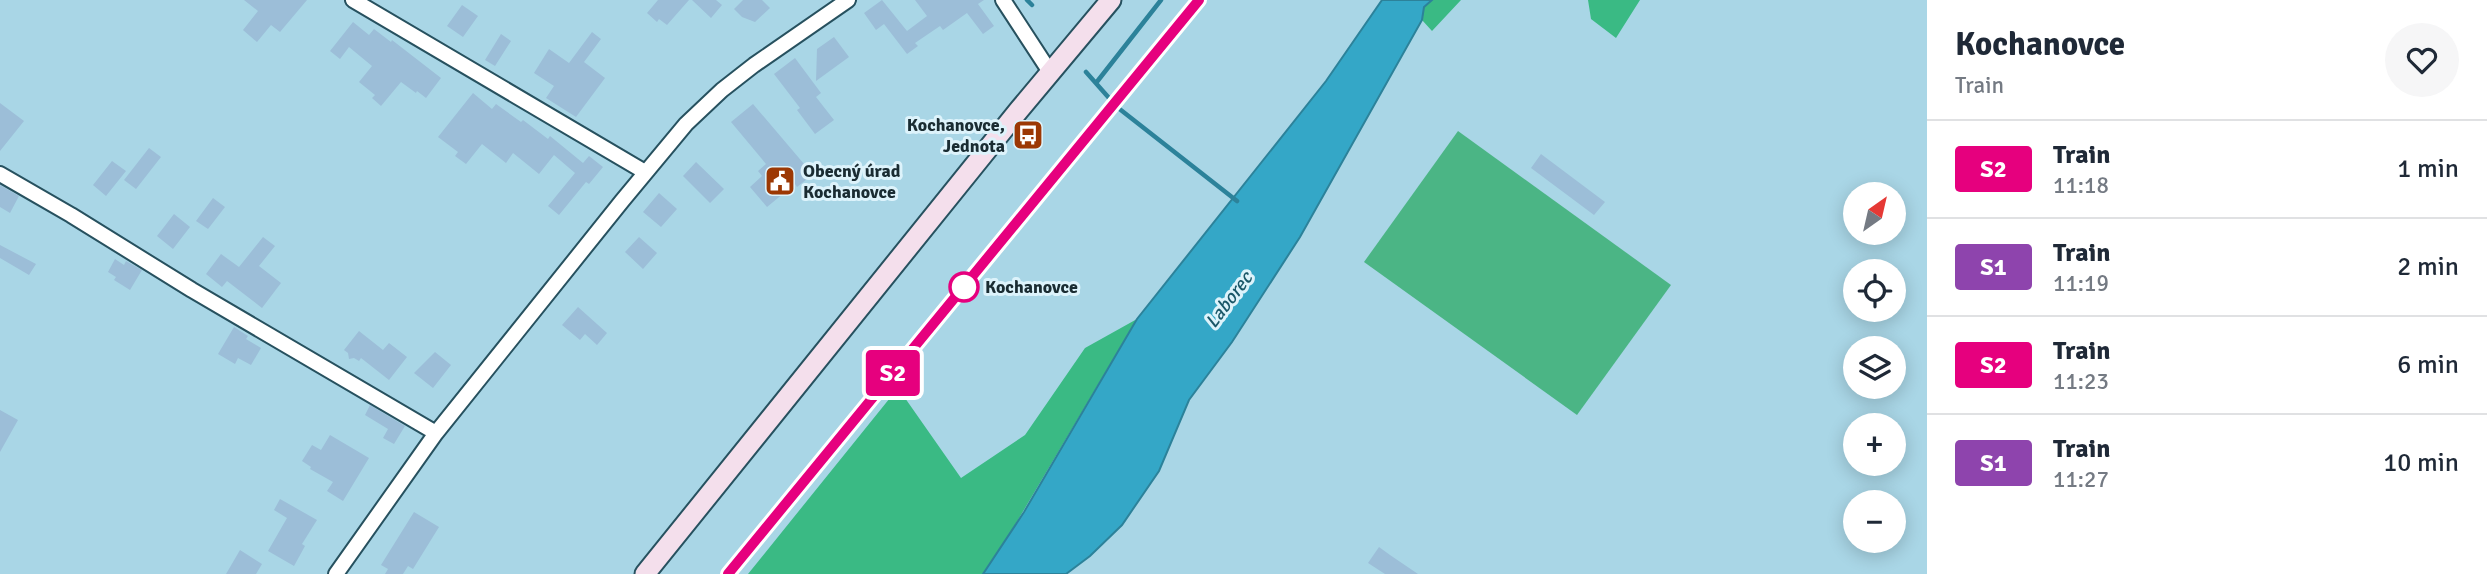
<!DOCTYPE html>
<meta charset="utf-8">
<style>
body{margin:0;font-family:Signika,sans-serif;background:#f6f6f7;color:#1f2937;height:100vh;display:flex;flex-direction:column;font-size:26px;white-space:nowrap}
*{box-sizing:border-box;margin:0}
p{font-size:23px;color:#747a83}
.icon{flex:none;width:38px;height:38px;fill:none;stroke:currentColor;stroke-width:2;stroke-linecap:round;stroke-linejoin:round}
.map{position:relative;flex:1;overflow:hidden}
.panel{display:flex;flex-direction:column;background:#fff;width:560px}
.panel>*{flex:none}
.badge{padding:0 14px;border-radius:5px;font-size:24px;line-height:46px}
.needle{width:46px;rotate:34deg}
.buttons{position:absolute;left:1843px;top:182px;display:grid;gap:14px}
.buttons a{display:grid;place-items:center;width:63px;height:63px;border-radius:50%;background:#fff;box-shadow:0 4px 18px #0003;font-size:35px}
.map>.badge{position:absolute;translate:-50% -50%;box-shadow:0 0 0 4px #fff}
.round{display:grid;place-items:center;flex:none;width:74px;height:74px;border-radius:37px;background:#f6f6f7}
.head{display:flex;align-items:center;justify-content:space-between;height:119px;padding:0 28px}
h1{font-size:33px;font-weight:700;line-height:52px}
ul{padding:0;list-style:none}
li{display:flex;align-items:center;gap:21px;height:98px;padding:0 28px;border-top:2px solid #e0e1e3}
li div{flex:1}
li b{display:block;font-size:26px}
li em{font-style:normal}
li .badge{min-width:77px;font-weight:700;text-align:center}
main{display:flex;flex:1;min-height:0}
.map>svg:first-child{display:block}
.green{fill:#4bb585}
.forest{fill:#3aba84}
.water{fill:#34a7c7;stroke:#2c829a;stroke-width:2}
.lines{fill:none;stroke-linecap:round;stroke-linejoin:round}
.stream{stroke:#2c829a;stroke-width:4.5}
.building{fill:#9cbed8}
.street-casing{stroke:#27515f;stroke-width:18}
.secondary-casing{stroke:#27515f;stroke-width:23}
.street{stroke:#fff;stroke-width:14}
.secondary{stroke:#f4dfec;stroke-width:19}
.rail{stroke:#607f8a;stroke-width:4.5;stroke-dasharray:3.5 7;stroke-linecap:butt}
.line-casing{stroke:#fff;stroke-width:16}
.line{stroke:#e6007e;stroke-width:10}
.stop-dot{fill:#fff;stroke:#e6007e;stroke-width:3.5}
.labels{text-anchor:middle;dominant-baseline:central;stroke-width:6;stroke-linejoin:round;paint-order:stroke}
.poi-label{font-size:18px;font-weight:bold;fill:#1a2c32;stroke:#ddf3fb;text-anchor:end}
.stop-label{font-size:18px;font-weight:bold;fill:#1a2c32;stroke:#ddf3fb;text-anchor:start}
.water-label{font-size:19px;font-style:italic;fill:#1a5768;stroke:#ddf3fb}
</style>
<main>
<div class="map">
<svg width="1927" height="574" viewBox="0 0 1927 574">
<rect width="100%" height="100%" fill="#a9d6e6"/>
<path class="green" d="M1458 131 1671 285 1577 415 1364 262Z"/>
<path class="forest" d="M1432 0H1461L1432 31 1422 20 1424 7Z
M1588 0H1640L1616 38 1591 19Z
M1137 319 993 562 983 574H748L898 388 961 478 1025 435 1085 348Z"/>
<path class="water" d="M1382 0H1432L1424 7 1422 20 1300 237 1232 342 1189 400 1159 471 1122 525 1090 556 1066 574H983L1024 512 1137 319 1326 81Z"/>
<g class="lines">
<path class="stream" d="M1027 0 1032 5
M1086 72 1117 107 1237 201
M1096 83 1161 0"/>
</g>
<path class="building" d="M244 0H307L280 32 271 25 257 42 243 30 258 11Z
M658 0H689L667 25 659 19 657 22 647 13Z
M692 0H716L722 5 711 18Z
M743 0H762L770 8 755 22 742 17 734 9Z
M882 0 907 31 927 16 915 0H984L978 4 994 26 983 34 967 13 943 30 940 26 915 43 918 46 907 54 884 24 876 30 864 13Z
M462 5 478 16 463 37 447 26Z
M353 22 369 35 374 29 391 42 392 40 441 78 426 98 417 91 416 93 401 82 381 106 372 98 375 95 359 82 372 66 349 47 340 59 330 51Z
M592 32 601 39 584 62 605 78 576 117 546 98 554 86 534 73 549 49 569 63Z
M501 34 511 41 495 66 485 60Z
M834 37 849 57 816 81 817 49Z
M795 58 821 93 816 97 834 120 815 134 797 110 800 108 774 74Z
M473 93 492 109 496 104 521 122 523 120 548 139 550 136 583 163 589 156 603 167 589 184 586 182 559 215 548 206 575 173 554 155 539 174 513 153 506 163 482 144 466 164 455 156 458 152 438 137Z
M0 103 24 121 0 151Z
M753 104 810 171 804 176 807 179 797 187 795 184 767 207 750 187 762 176 758 171 766 164 731 122Z
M149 148 161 157 136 189 124 180Z
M1541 154 1605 202 1594 215 1531 168Z
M112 161 126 171 106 196 93 185Z
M696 162 724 189 710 203 683 176Z
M0 185 19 196 10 213 0 207Z
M659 193 677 209 661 227 643 212Z
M213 198 225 207 208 229 196 221Z
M174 214 190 227 173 249 157 236Z
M263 237 275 246 259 266 281 283 262 308 227 281 222 287 206 274 221 254 239 267Z
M639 237 657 253 643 269 625 252Z
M0 245 36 264 29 275 0 258Z
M115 259 124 265 126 261 142 270 130 290 114 280 116 277 108 272Z
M578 307 607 333 597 345 585 334 580 340 562 325Z
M234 327 248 336 246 339 261 348 251 365 238 358 235 364 218 354Z
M359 331 383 350 389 343 407 357 389 380 361 358 359 361 354 358 349 359 348 353 344 350Z
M435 352 451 365 433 388 414 373Z
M370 405 405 426 394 444 383 438 388 429 365 415Z
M0 410 18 420 0 452Z
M330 435 369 458 343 501 327 491 333 482 310 469 311 467 302 461 312 445 321 450Z
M280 499 317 520 302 544 305 546 294 566 268 551 287 518 274 510Z
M414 512 439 527 413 569 408 566 403 574H385L388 569 381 565Z
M1379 547 1390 555 1418 574H1385L1368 563Z
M240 550 262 564 256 574H226Z"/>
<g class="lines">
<g class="street-casing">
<path id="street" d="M353 0 645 172
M1003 0 1050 72
M0 174 71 215 192 290 436 433
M336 574 436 433 622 201 686 124 722 90 754 65 848 0"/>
</g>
<g class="secondary-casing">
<path id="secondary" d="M645 574 1019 110 1111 0"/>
</g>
<use href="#street" class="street"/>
<use href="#secondary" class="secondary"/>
<path class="rail" d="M728 574 1199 0"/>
</g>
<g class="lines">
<g class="line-casing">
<path id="line" d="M728 574 1199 0"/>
</g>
<use href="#line" class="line"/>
</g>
<defs>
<g id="bus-square" transform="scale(1.575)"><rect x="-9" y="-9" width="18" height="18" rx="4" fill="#9c3804" stroke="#ddf3fb"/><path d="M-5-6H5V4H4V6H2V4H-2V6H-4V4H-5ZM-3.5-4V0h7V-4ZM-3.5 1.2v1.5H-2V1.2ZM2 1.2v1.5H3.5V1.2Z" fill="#fff"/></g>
<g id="civic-square" transform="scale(1.575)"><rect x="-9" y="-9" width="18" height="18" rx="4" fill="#9c3804" stroke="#ddf3fb"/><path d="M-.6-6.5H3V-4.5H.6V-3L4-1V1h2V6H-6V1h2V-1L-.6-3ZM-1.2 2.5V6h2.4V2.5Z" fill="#fff"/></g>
</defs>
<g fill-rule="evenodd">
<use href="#bus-square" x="1028" y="135"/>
<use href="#civic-square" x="780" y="181"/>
</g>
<circle class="stop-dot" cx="964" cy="287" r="14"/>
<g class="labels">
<g class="poi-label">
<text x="1005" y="125">Kochanovce,<tspan x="1005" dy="21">Jednota</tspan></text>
<text x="803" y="171" text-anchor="start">Obecný úrad<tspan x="803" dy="21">Kochanovce</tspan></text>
</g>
<g class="stop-label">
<text x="985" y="287">Kochanovce</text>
</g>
<g class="water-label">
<text transform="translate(1229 300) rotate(-53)">Laborec</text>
</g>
</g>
</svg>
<div class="buttons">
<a><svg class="needle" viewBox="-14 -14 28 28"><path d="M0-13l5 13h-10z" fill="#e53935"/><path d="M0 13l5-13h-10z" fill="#747a83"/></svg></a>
<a><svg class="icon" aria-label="locate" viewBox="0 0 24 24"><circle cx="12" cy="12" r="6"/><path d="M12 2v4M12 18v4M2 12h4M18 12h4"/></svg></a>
<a><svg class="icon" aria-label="layers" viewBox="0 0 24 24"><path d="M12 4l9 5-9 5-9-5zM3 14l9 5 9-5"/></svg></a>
<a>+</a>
<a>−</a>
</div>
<b class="badge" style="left:893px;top:373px;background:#e6007e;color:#fff">S2</b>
</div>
<section class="panel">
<div class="head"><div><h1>Kochanovce</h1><p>Train</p></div><a class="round"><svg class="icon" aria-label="heart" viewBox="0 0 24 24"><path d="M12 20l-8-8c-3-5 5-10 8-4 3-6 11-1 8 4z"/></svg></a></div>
<ul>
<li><span class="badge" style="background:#e6007e;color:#fff">S2</span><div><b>Train</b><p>11:18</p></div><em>1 min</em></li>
<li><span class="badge" style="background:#8e44ad;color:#fff">S1</span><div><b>Train</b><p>11:19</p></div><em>2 min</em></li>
<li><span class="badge" style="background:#e6007e;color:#fff">S2</span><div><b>Train</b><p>11:23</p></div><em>6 min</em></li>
<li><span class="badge" style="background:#8e44ad;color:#fff">S1</span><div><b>Train</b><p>11:27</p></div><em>10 min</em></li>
</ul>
</section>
</main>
